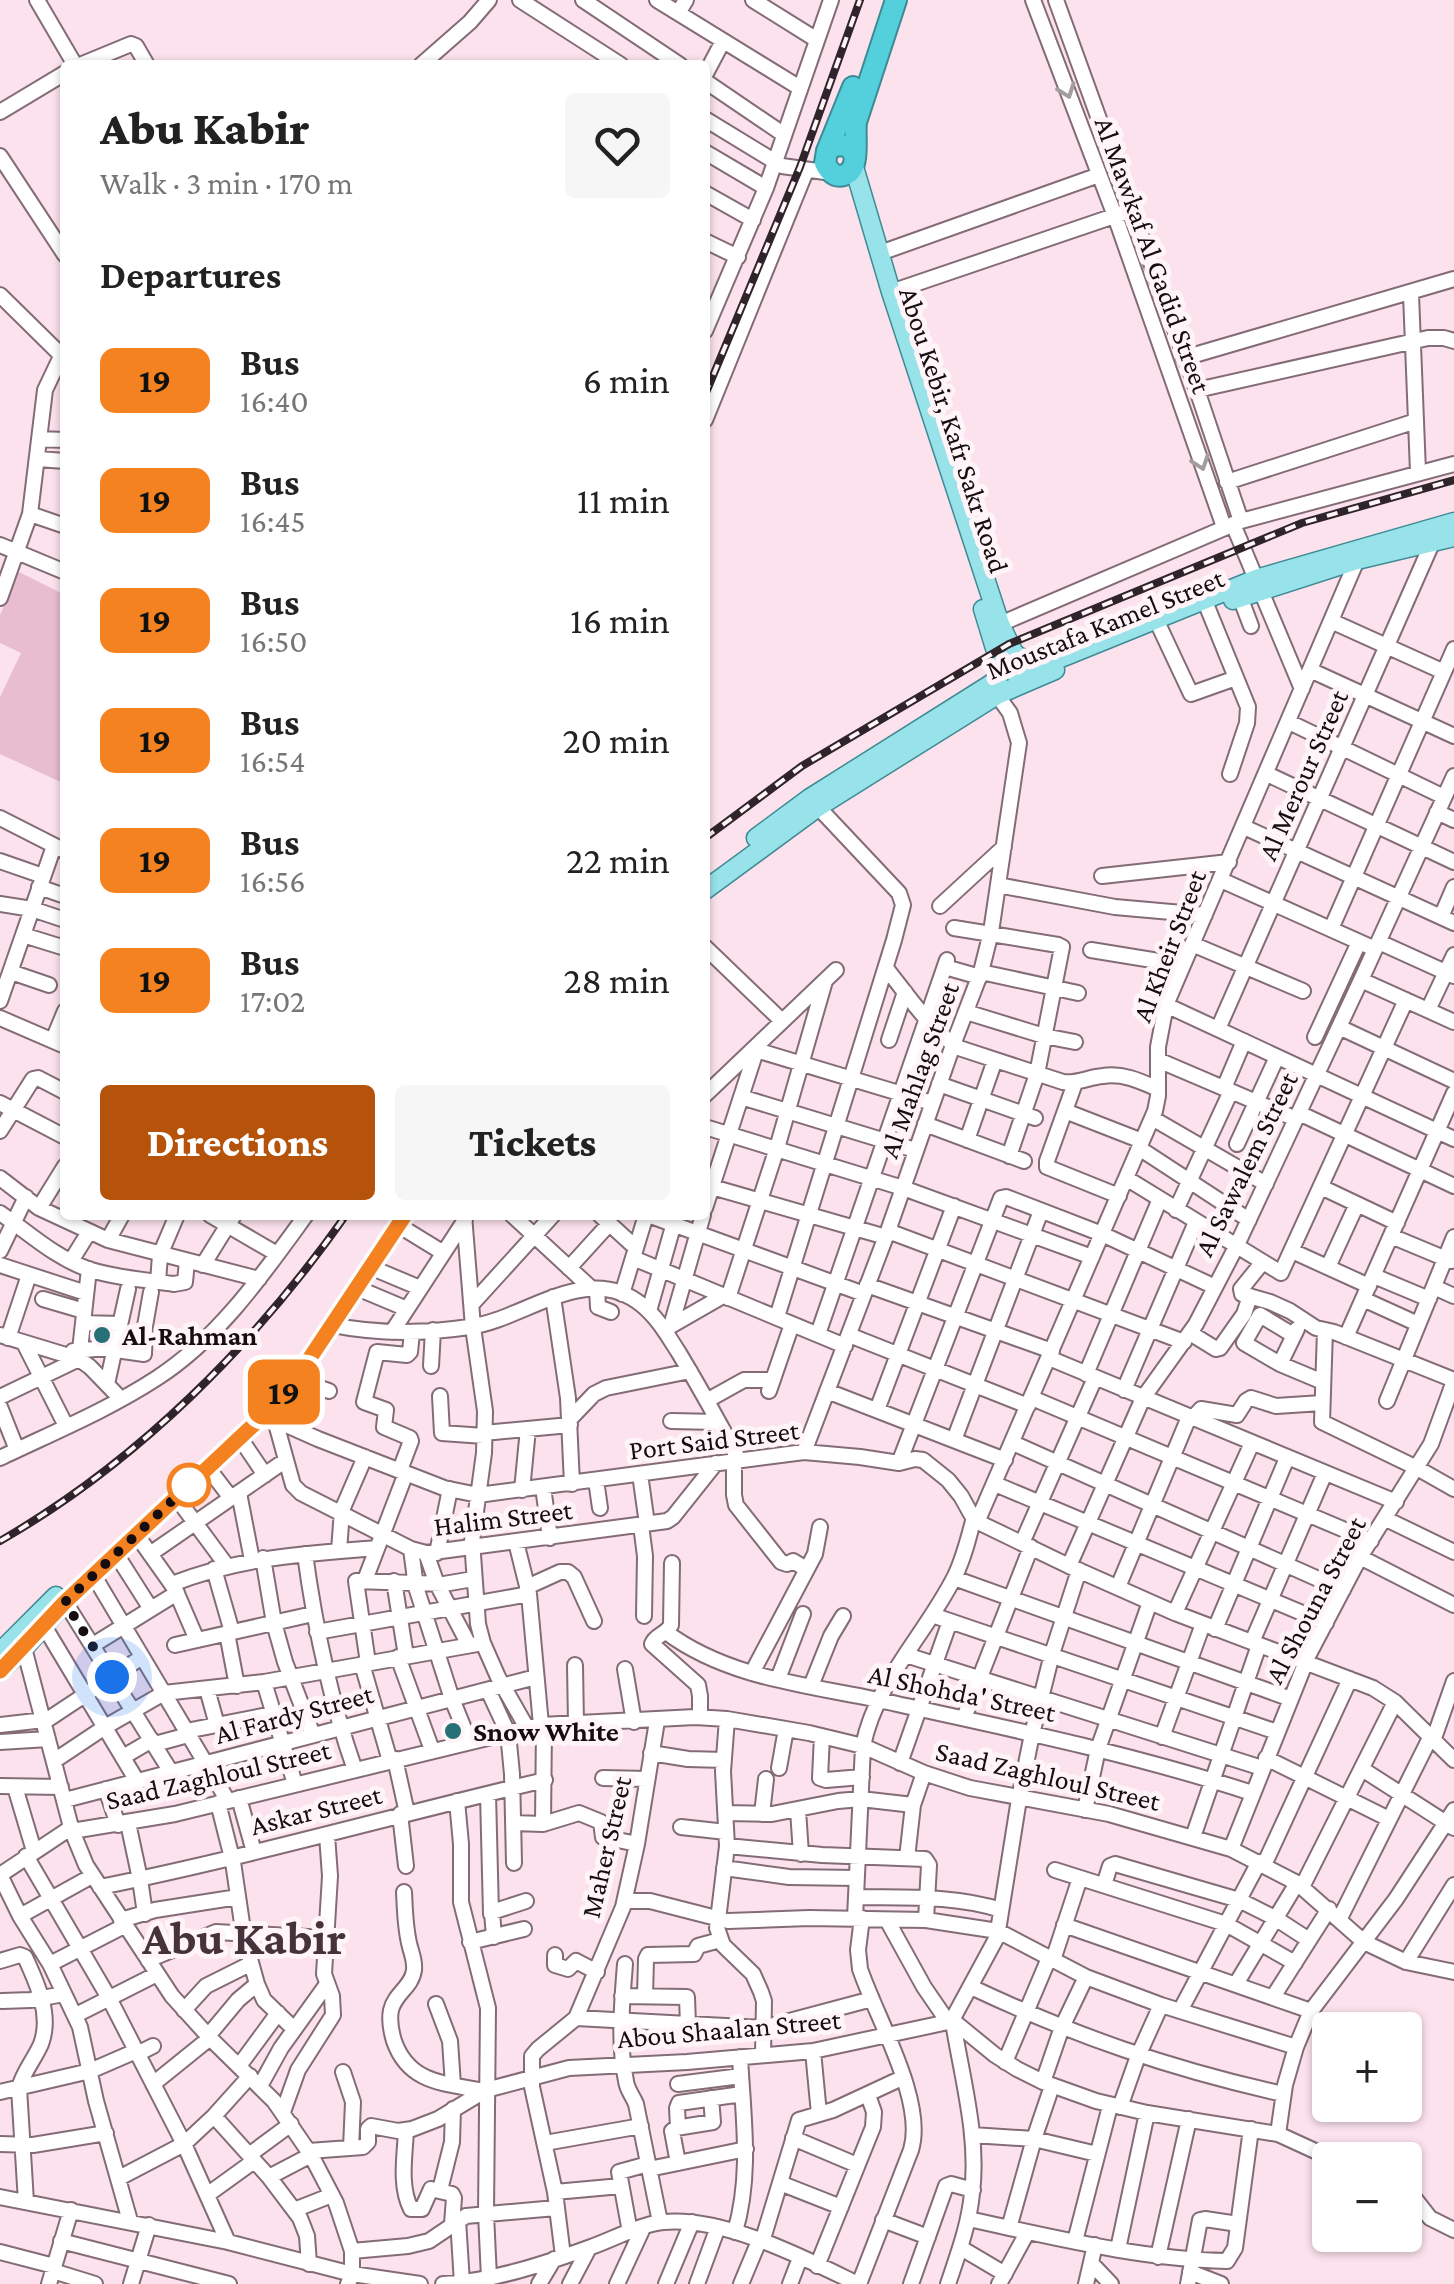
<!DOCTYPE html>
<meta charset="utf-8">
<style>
body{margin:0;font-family:"Crimson Pro",serif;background:#f6f6f6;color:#222;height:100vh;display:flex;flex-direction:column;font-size:38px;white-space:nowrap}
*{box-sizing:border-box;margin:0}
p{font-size:32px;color:#767676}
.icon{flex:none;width:55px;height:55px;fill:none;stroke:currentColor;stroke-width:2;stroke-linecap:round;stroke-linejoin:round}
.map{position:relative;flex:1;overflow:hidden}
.details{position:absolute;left:60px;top:60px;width:650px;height:1160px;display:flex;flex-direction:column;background:#fff;border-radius:10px;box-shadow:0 2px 8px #0004}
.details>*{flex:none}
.badge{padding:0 20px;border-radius:15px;font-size:35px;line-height:65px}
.controls{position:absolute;left:1312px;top:2012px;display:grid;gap:20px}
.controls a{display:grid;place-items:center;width:110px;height:110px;border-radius:10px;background:#fff;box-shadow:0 2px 8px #0004;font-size:50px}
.you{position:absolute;width:50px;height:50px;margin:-25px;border:8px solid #fff;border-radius:50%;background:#1a73e8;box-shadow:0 0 0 15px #1a73e833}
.map>.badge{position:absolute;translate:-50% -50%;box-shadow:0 0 0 5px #fff}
h2{padding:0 40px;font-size:38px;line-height:90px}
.round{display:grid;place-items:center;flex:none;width:105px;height:105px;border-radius:10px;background:#f6f6f6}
.overview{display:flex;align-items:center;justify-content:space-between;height:170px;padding:0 40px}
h1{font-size:48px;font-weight:800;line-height:75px}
.primary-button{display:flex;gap:20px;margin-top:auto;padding:20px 40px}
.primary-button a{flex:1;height:115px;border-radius:10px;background:#b45309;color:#fff;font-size:40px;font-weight:800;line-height:115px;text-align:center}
.primary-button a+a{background:#f6f6f6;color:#222}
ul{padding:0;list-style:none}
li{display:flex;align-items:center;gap:30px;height:120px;padding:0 40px}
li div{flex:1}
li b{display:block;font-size:38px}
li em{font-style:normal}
li .badge{min-width:110px;font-weight:700;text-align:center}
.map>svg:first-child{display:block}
.grass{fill:#e9bdd0}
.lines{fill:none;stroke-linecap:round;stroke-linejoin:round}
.minor-casing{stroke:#836c76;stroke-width:18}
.major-casing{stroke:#3e8b95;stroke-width:21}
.highway-casing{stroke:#3e8b95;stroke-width:24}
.minor{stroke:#fff;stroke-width:14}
.major{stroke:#98e2ea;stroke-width:18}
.highway{stroke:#54cfdc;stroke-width:20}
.rail-casing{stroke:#2f2429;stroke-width:8}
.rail{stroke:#fff4f8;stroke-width:4;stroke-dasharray:11;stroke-linecap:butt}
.oneway{stroke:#a29ea0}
.line-casing{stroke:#fff;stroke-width:22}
.line{stroke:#f58220;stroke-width:15}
.walk{stroke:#160d11;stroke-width:10;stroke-dasharray:0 18}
.poi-dot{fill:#267077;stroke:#fff4f8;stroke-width:4}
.stop-dot{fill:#fff;stroke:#f58220;stroke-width:5}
.labels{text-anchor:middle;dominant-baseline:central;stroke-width:10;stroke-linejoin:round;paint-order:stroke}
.street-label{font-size:28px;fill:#160d11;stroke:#fff4f8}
.poi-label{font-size:28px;font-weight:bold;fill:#160d11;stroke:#fff4f8;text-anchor:start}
.town-label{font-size:48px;font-weight:bold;fill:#46323b;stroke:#fff4f8}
</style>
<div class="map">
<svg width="1454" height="2284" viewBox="0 0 1454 2284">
<rect width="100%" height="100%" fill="#fce2ed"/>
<path class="grass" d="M19 572 65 595V784L0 754V697L21 653 0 643V615Z"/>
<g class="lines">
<g class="minor-casing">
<path id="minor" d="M37 0 75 65
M520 0 621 65
M583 0 680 65
M657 0 800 88
M753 0 817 40
M1033 0 1115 216 1224 527
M1056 0 1197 390 1241 521
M678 13 686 0
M80 65 131 44 136 46 147 65
M421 65 470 22 489 0
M705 75 723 41
M705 81 783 134
M0 112 65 73
M705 119 782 166 832 173
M705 152 766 188
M0 156 65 255
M705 193 753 220
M705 241 738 257
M880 253 1099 175
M891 292 1123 213
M1411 294 1418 472
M0 295 61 355
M705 331 766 188 831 0
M1184 358 1454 279
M1197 390 1428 338H1444L1454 341
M705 420 806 171
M39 439 65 440
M38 459 65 461
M1227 482 1416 421
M30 514 65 526
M1233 524 1256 579
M0 545 65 572
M1261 591 1302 689
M1240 597 1251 626
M0 598 30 514 45 390 65 348
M1208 609 1248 707 1247 723 1230 774
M1331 621 1444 672
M1000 624 1241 521 1454 464
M1160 628 1191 694 1236 678
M1310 670 1454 736
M1289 722 1444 797
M1267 774 1454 862
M1437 812 1454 820
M0 818 65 851
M1244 827 1454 923
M0 861 43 876
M1102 876 1229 862
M1221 880 1375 949
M998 885 1115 907 1205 915
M39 887 65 896
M0 904 32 909 65 920
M940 906 1004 847
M1441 917 1454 887
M954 928 1058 945 1062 947 1037 1074 1009 1156
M1331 929 1454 649
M23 935 65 948
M1379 942 1454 976
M1192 944 1303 991
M705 947 782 1021
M1091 950 1183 965
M945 967 980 977
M886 968C906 993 932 1032 959 1048L1063 1082C1077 1084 1089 1077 1103 1076 1123 1073 1140 1081 1158 1089
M11 972 49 985
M981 972 1078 993
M1361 980 1454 1022
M0 1001 54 846
M1166 1005 1454 1139
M1428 1010 1454 955
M966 1012 1044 1036 1075 1042
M0 1018 65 1046
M1339 1027 1454 1081
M1218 1029 1433 541
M1315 1037 1359 942
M53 1040 65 1011
M889 1040 905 992
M756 1050 932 1103
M1158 1060 1296 1119
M1075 1083 1047 1161V1167L1119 1196
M939 1084 1035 1118
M1224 1088 1244 1041
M705 1095 836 970
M741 1097 915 1150
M0 1103 65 1137
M1065 1111 1142 1141
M1299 1113 1454 1186
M1152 1118 1266 1184
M925 1124 1024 1161
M705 1127 903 1188 1092 1257
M0 1131 33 1079 38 1078 65 1092
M967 1140 995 1060
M1237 1144 1277 1057
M1139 1148 1249 1220
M0 1178 39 1208 108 1240 259 1279
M1126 1178 1281 1273 1406 1000
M705 1185 886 1237
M1321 1187 1397 1223
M39 1208 65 1166
M705 1208 756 1051
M1176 1210 1231 1091
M0 1213C28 1232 54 1257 88 1269 115 1278 146 1280 174 1284L185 1282 187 1261
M210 1215 277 1254
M464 1215 473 1327 485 1411 484 1453 472 1541 478 1624 483 1643 498 1677 527 1728
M512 1215 592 1289
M600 1215 636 1248
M648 1215 864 1294
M398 1225 442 1252
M888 1231 1184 1342
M1391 1236 1451 1261
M108 1240 122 1215
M0 1251 26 1197
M1292 1251 1369 1286
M633 1258 845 1346
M71 1261 89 1232
M1262 1263 1241 1289 1242 1294 1270 1302 1290 1311 1316 1328 1334 1332 1454 1380
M0 1265 86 1293
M203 1265 234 1215
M370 1267 420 1288
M1328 1267 1357 1204
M569 1268 609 1224
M1374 1276 1429 1299
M158 1282 160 1255 177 1215
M867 1285 1052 1351
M1434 1287 1454 1296
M357 1288 407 1309
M597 1289 598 1307 611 1312
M622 1294 646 1215
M553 1297 568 1398 572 1484
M728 1298 777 1148 825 981
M43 1299 84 1311
M1363 1299 1418 1324
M472 1304 553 1215
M649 1311 676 1216
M777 1317 894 940 903 905 899 893 818 807
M83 1323 120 1324
M332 1325C377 1334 422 1334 469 1327 524 1320 587 1260 642 1305 658 1318 668 1336 679 1353 700 1388 720 1424 739 1460
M671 1326 703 1215
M669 1327 723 1296
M1325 1330 1322 1422 1417 1468 1454 1489
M392 1332 465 1220
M1190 1333 1216 1349 1220 1348 1244 1314 1250 1296
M818 1334 947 960
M0 1335 79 1359 90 1367 121 1399
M849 1335 1028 1406
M1293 1335 1260 1315 1244 1343 1280 1364 1323 1382
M1346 1337 1454 1093
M8 1338 29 1275
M24 1343 66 1426
M116 1350 144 1354 145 1326 151 1292
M73 1351 117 1347
M1049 1358 1396 1502
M1280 1364 1297 1329
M431 1366 433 1330
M1086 1374 1160 1199
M294 1379 329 1391
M107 1384 128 1289
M1124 1390 1196 1222
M769 1391 792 1324
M827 1391 1005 1460
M440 1396 442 1433 484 1436
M0 1397 79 1359 89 1269
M1032 1398 1371 1541
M708 1400 744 1380H772
M1387 1401 1454 1237
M0 1407 17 1450
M877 1410 954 1206
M264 1415 318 1439 444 1488 478 1495 804 1452 860 1457 899 1463 915 1459 923 1460 948 1480 961 1496 971 1514 982 1524 1069 1566 1175 1613 1373 1688 1395 1702 1454 1760
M570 1419 594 1394 606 1388 690 1371
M1192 1419 1201 1409 1237 1415 1246 1401 1251 1398 1276 1406 1322 1403
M275 1420 293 1485 301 1493 411 1549 426 1553 667 1521 673 1517 716 1463
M671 1421 718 1422
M484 1433 570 1425
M240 1438 265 1475
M954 1440 1041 1211
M1013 1443 1343 1590
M804 1452 888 1231 953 1045 981 972 991 932 1019 743 1010 713 997 695
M0 1458C52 1433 108 1410 157 1378 219 1338 263 1274 306 1215
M734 1460V1495L736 1505 781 1562 787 1564 793 1561 806 1569
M899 1463 1001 1198 1006 1197 1102 1234 1215 1287
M208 1468 231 1498
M400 1470 411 1441 410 1438 384 1427 386 1410 364 1402 377 1352 407 1355 410 1352 412 1332
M640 1474 647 1524
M596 1480 600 1508
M995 1484 1326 1623
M543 1487 550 1538
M522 1490 528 1429
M239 1493 252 1560
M176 1497 227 1566
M1386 1519 1454 1552
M978 1520 1155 1111 1158 1096V1047L1166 1005 1357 560
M641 1525 645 1556 644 1616
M136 1534 175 1589 197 1640
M516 1542 529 1594 541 1725
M1022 1543 1095 1378
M411 1549 416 1587 452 1699 469 1741
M339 1551 342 1510 365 1457
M426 1553 437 1584 469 1645
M437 1553 450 1489
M116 1554 151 1609
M150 1554 286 1460
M305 1554C315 1628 330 1699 355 1770
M1360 1557 1454 1605
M263 1558 274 1623 285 1662 313 1735
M672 1563 671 1625C667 1634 655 1635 652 1644L698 1685 700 1696V1717
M1069 1566 1143 1398 1196 1324 1236 1247 1361 980 1454 776
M214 1569 232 1632
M94 1576 228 1801
M954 1578 1291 1699
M365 1580 406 1473
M394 1581 406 1656
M172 1584C241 1557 304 1554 377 1548
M527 1587 560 1572H568L574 1577 594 1621
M1118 1587 1189 1417
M65 1602 171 1772
M1175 1613 1252 1443
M932 1615 1277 1732
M44 1626 137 1781
M1215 1629 1287 1458
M317 1632 529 1594
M666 1632C731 1681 819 1686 897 1704 1016 1730 1136 1755 1252 1793
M227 1633 237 1686
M1252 1642 1325 1473
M93 1645 177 1593
M175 1645 313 1614
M24 1648 72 1831 86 1865 172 1996 210 2038 274 2101 311 2155 336 2203 352 2251V2274L348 2284
M906 1655 1262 1768
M398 1657 432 1750
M368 1663 356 1581 444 1584 473 1579
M362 1664 390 1761
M575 1665 576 1724
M625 1669 634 1722
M752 1673 815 1554 820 1527
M778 1679 803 1614
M264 1682 295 1784
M811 1686 831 1636 843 1616
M207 1689 217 1725
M488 1690 508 1733 512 1774 514 1863
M964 1718 1031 1547
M727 1719 723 1771 727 1846 717 1928 723 1945 753 1974 761 1992 764 2001 763 2055
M44 1722 142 1657
M0 1725 44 1720
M186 1731 273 1714
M822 1736 820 1778 826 1780 862 1777
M1162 1737 1203 1624
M1433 1741 1454 1681
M0 1742 48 1739
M155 1744 188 1735
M651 1753 688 1759 724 1760
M123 1757 152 1740
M1266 1758 1389 1819
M395 1759 407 1813
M54 1761 105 1727 164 1693 264 1682 483 1643
M900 1763 950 1621
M779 1768 786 1729
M1362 1769 1454 1828
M603 1778 647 1779
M0 1786 61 1787
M15 1787 34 1851
M106 1789 118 1825
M488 1794 491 1914
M239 1798 254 1852
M65 1800 536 1677
M457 1801 461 1844V1902L488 2008 486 2214 489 2278
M218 1803 233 1862 244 1937 257 1984 264 2000 294 2029
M798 1810 801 1854
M1085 1810 1098 1749 1150 1602
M726 1813 772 1814 838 1801 861 1799 913 1805
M400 1814 406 1866
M762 1814 766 1779
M128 1823 140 1879 145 1914
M513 1823 543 1824 579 1813 601 1822 603 1837 637 1844
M543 1824 544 1725
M681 1827 726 1832
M72 1831 175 1814 541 1725 695 1717 727 1719 809 1733 863 1746 924 1773 970 1788 1109 1814 1231 1849 1297 1883 1364 1942 1406 1962 1454 1972
M1193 1837 1259 1645
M727 1846 822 1855 925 1859 929 1865 926 1920
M1231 1849 1309 1654 1360 1557 1431 1444 1454 1381
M26 1856 109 1998 184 2144 228 2242
M907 1858 913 1805 924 1773
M1264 1865 1350 1679
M724 1868 789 1877 857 1878
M1055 1870 1226 1924 1295 1963
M0 1875 20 1916 50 1964 80 2027 96 2101 130 2221
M0 1875 72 1827
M1104 1885 1110 1866 1115 1864 1239 1900 1275 1918 1309 1940
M100 1887C249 1857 396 1815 545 1780
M1302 1887 1395 1702
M404 1892C405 1910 405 1929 410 1947 412 1955 415 1961 414 1970 412 1987 395 1993 391 2010 389 2020 391 2031 394 2041 409 2084 445 2083 484 2091
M856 1897C904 1898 955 1895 1001 1910
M625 1901H650L728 1921 809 1918 926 1920 998 1931 1086 1977 1161 2005 1296 2047
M20 1916 92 1876
M855 1918 863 1746C876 1681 926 1634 955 1576 964 1557 969 1537 974 1517
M1340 1918 1430 1738
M121 1920 155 1910 238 1897
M887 1920 924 1987 948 2022
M1064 1925 1311 2011
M494 1937 492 1912 526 1901
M470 1942 524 1929
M555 1955V1965L568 1969 576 1961 597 1972
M148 1960 216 1932 326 1938
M1053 1960 1080 1878
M0 1961 20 1955 25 1957C37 1983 52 2015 41 2044 34 2060 23 2072 19 2088L26 2202
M1406 1962 1454 1885
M50 1964 124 1926
M625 1964C622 2003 618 2043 626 2081 627 2090 633 2096 636 2104L660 2222
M1236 1984 1297 1883
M971 1987C1075 2036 1171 2069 1283 2094
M622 1996 687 1997 688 2025
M645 1996 646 1959 648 1955 694 1954 698 1946 720 1940
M1273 1997 1329 1909
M2 2001 31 2000 64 1994
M436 2004 450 2041 453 2085
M184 2010 206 1986 250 1964
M1180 2011 1259 1862
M76 2015 157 1974
M576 2018 763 2028 872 1999
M951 2022 997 1937 1019 1799 1032 1734 1052 1654 1079 1570
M208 2036 238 2000 257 1984
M813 2051 819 2114
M137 2054 153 2046
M1005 2062 1049 1958
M239 2066 278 2013
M343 2072 353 2102 351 2148
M1043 2082 1062 2027 1086 1977
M153 2084 210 2038
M678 2084 741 2076
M260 2086 281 2048 327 1984
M0 2092 90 2071 136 2051
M1120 2107 1138 2056 1161 2005
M283 2112 298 2070 333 2015 332 1996 324 1974 330 1876 327 1835
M214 2116 269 2177 300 2218 307 2236 309 2264
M678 2127 677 2108 679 2103 742 2094
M406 2130C405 2155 399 2186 411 2209H422L431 2189 452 2194 454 2198 452 2224
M1278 2134 1285 2085 1296 2047 1311 2011 1396 1899 1454 1810
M972 2135 1034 2139 1097 2154
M793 2138 857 2165
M545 2143 641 2126
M0 2144 33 2145 106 2133
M309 2151 363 2147 368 2142V2129L371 2126 398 2131 412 2129 438 2119 486 2090 569 2068 687 2062 813 2051 948 2022 957 2024 995 2055 1017 2069 1043 2082 1096 2101 1147 2113 1278 2134 1326 2156 1343 2160
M249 2155 291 2124
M678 2163 672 2131 676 2128 713 2122 711 2098
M649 2169 746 2149
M269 2177 311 2155
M119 2178 184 2144 214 2116 250 2076
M780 2183 841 2207
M1405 2186 1430 2218 1454 2230
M440 2190 452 2142 453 2109
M555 2192 621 2186
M207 2195 254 2161
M0 2197 228 2242 352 2274 420 2284
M294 2210 332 2195
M968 2219C1053 2237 1139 2259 1227 2261L1235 2248 1251 2129
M458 2220 462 2283
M883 2220 928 2237
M1009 2228 1034 2139 1052 2086
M630 2232 619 2172 648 2164
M735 2232C752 2174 743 2116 740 2057
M61 2241 229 2284
M1075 2241 1110 2106
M762 2242 799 2120 833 2110 902 2078
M961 2248 1005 2274
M1118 2249 1147 2113
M352 2251 408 2246 429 2241 466 2216 556 2208
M0 2252 54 2266
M563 2256 555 2192 532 2087V2056L538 2049 576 2018 623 1907 637 1844 657 1721
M1158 2257 1189 2119
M1091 2263 1111 2284
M817 2266 873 2127 874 2112 868 2095
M53 2271 95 2284
M1190 2272 1221 2284
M49 2284 71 2210
M131 2284 149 2225
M443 2284C493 2281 544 2264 591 2247 614 2239 638 2225 663 2222 723 2216 804 2258 858 2284
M539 2284 554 2259
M570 2284 589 2248
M617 2284 643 2228
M666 2284 692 2222
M697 2284 718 2227
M741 2284 759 2241
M790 2284 800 2258
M859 2284 911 2150C926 2101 876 2017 860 1969L858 1950 862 1918
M911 2284 946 2186 951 2184 973 2190
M948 2284C958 2254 969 2225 972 2193 979 2137 962 2078 953 2022
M999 2284 1027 2233
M1086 2284 1095 2245
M1188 2284 1200 2220 1205 2219 1238 2224"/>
</g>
<g class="major-casing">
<path id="major" d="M854 167 891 292 1000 624 1014 653 1031 665 1041 666 1256 579 1454 522
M1233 600 1357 560 1454 537
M983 609 998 658C1008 671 1018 676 1034 677
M756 838 810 798 991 684 999 676 1003 665
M705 890 818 807 997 695 1055 670
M0 1652 56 1596
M0 1671 24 1648 65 1602 264 1415 302 1370 405 1215"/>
</g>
<g class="highway-casing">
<path id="highway" d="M827 151 853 87
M855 155 848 146 836 145 827 151 825 163C829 171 834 178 844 175 861 171 854 136 856 122L896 0"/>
</g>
<use href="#minor" class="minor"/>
<use href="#major" class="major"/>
<use href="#highway" class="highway"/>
<g class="rail-casing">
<path id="rail" d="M705 395 800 167 860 0
M705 838 802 766 1009 644 1302 523 1454 480
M0 1541C138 1462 255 1344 346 1215"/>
</g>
<use href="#rail" class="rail"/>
</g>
<defs><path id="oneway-chevron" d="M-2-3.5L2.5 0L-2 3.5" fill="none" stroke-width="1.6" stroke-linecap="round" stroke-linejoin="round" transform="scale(2.5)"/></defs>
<g class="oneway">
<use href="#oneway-chevron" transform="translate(1067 91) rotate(70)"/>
<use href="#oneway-chevron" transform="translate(1201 463) rotate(71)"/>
</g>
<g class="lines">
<g class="line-casing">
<path id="line" d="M0 1671 65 1602 264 1415 302 1370 405 1215"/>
</g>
<use href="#line" class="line"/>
<path class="walk" d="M112 1677 65 1602 192 1482 189 1485"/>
</g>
<g class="poi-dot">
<circle cx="102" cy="1335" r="10"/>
<circle cx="453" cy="1731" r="10"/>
</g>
<circle class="stop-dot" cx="189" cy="1485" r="20"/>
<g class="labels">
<g class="street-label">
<text transform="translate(1153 255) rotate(70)">Al Mawkaf Al Gadid Street</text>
<text transform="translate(954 430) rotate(72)">Abou Kebir, Kafr Sakr Road</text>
<text transform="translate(1105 624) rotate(-22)">Moustafa Kamel Street</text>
<text transform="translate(1303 775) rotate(-66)">Al Merour Street</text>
<text transform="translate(1169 946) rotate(-69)">Al Kheir Street</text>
<text transform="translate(919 1070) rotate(-70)">Al Mahlag Street</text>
<text transform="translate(1246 1164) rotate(-64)">Al Sawalem Street</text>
<text transform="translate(714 1440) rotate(-7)">Port Said Street</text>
<text transform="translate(503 1518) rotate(-7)">Halim Street</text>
<text transform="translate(1315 1600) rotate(-62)">Al Shouna Street</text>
<text transform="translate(962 1693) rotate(12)">Al Shohda' Street</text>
<text transform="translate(294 1714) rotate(-15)">Al Fardy Street</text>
<text transform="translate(218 1775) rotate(-13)">Saad Zaghloul Street</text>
<text transform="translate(1048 1776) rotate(13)">Saad Zaghloul Street</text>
<text transform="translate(316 1810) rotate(-14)">Askar Street</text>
<text transform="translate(606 1847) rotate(-77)">Maher Street</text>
<text transform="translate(729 2029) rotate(-5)">Abou Shaalan Street</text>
</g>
<g class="poi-label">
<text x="122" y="1335">Al-Rahman</text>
<text x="473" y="1731">Snow White</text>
</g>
<g class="town-label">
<text x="244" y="1937">Abu Kabir</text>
</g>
</g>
</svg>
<div class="controls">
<a>+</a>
<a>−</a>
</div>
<div class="you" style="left:112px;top:1677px"></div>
<b class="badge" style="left:284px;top:1392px;background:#f58220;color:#111">19</b>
<section class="details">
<div class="overview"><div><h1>Abu Kabir</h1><p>Walk · 3 min · 170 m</p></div><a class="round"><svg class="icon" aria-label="heart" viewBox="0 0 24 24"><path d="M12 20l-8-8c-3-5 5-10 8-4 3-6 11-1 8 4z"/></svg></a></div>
<h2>Departures</h2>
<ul>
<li><span class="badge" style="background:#f58220;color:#111">19</span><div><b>Bus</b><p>16:40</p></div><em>6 min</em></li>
<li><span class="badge" style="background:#f58220;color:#111">19</span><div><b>Bus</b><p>16:45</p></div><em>11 min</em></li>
<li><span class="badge" style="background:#f58220;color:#111">19</span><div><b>Bus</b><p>16:50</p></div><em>16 min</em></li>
<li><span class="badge" style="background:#f58220;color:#111">19</span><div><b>Bus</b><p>16:54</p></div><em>20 min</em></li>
<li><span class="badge" style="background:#f58220;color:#111">19</span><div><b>Bus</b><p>16:56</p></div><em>22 min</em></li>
<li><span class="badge" style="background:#f58220;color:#111">19</span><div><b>Bus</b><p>17:02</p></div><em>28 min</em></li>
</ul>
<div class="primary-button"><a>Directions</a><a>Tickets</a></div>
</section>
</div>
